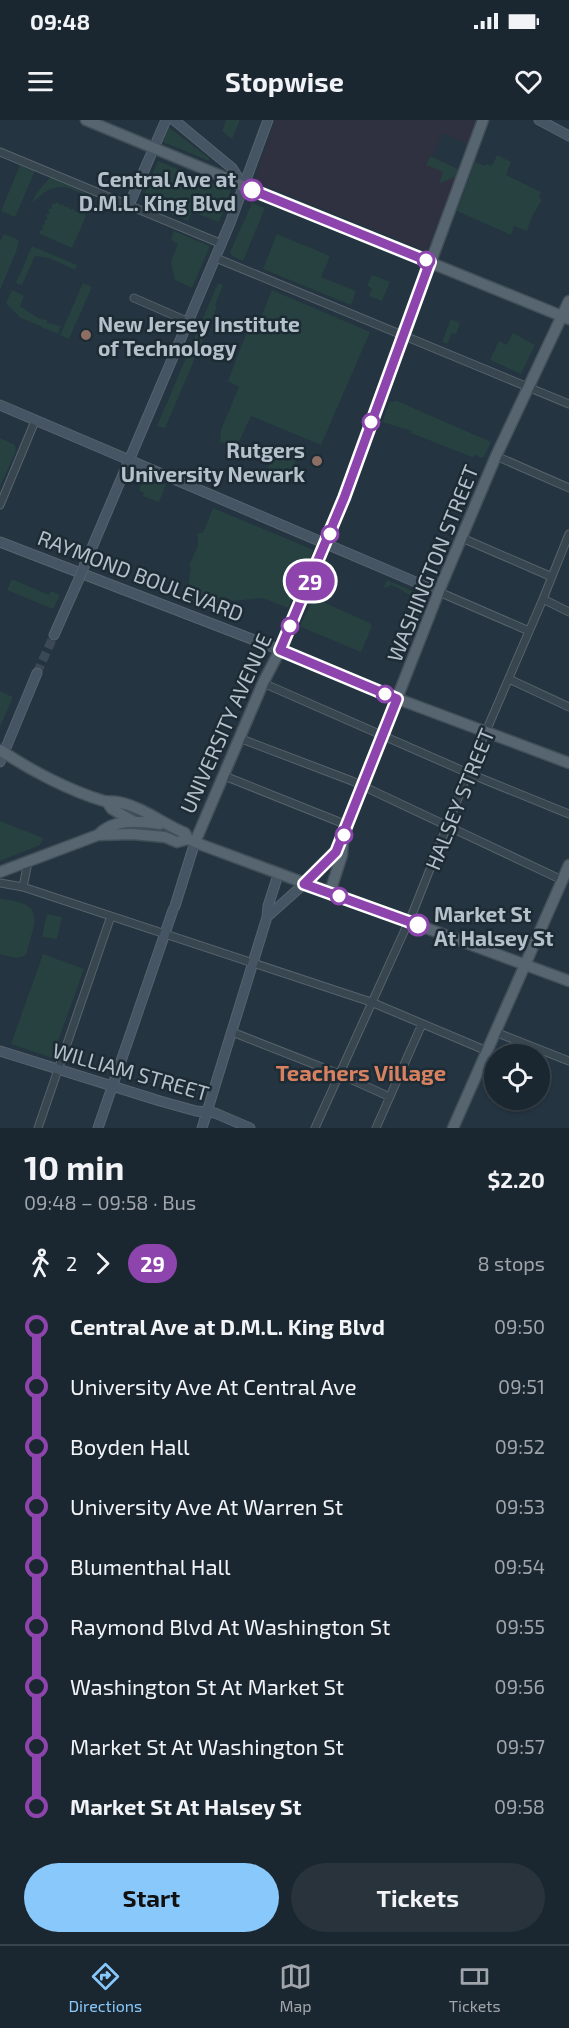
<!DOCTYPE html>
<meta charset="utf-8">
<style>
body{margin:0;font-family:"Exo 2",sans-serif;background:#28333c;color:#f1f3f6;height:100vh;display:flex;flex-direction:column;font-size:22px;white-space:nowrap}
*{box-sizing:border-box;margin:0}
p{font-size:20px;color:#a0a5ab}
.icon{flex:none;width:33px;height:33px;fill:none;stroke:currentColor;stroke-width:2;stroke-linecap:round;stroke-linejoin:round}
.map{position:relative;height:1008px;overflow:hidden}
.sheet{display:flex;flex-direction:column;background:#1b2730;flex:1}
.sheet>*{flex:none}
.badge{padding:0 12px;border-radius:20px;font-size:21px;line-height:39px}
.buttons{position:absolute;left:484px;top:924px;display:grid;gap:12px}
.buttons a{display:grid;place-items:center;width:66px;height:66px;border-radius:50%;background:#1b2730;box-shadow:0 2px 4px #0004,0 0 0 2px #39444c;font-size:30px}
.map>.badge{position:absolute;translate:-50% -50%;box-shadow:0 0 0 3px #fff}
.legs{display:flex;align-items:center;gap:9px;height:66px;padding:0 24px;font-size:20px}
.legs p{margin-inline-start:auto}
.headline{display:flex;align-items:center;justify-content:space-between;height:102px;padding:0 24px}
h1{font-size:33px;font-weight:700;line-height:45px}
.action{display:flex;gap:12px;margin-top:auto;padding:12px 24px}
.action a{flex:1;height:69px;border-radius:36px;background:#88c8fb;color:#111;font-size:24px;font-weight:700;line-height:69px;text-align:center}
.action a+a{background:#28333c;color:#f1f3f6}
ul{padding:0 24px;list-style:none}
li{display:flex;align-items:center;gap:21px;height:60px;font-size:22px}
li i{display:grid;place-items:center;width:9px;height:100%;margin:0 8px;background:currentColor}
li i::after{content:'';width:15px;height:15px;margin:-8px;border:4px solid;border-radius:50%;background:#1b2730}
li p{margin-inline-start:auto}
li:first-child i{background:linear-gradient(#0000 50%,currentColor 0)}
li:last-child i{background:linear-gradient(currentColor 50%,#0000 0)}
.status{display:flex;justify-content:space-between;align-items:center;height:42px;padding:0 30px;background:#1b2730;direction:ltr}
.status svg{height:16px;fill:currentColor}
header{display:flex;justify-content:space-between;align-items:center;height:78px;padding:0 24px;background:#1b2730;font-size:27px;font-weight:700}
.dock{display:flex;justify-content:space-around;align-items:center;height:84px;border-top:2px solid #39444c;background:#1b2730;font-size:16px;color:#a0a5ab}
.dock a{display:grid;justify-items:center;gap:3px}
.dock .active{color:#88c8fb}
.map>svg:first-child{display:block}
.medical{fill:#303140}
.green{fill:#26413f}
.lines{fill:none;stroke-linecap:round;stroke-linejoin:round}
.secondary-tunnel{stroke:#3a4955;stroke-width:9;stroke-dasharray:9 4.5;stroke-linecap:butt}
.street-casing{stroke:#56636d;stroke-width:9}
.secondary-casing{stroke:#56636d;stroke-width:11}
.primary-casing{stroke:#414f58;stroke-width:13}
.street{stroke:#38464f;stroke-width:7}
.secondary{stroke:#465563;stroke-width:9}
.primary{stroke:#56656f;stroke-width:10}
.secondary-bridge-casing{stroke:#56636d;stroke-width:11;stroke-linecap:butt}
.secondary-bridge{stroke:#465563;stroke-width:9}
.line-1-casing{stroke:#fff;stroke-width:14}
.line-1{stroke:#8e44ad;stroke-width:9}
.stop-1-dot{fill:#fff;stroke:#8e44ad;stroke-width:3}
.education-dot{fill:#8d6e63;stroke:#1d2b34;stroke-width:2}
.labels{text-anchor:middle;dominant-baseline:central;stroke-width:5;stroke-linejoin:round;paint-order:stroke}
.stop-label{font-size:21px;font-weight:bold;fill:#b4c0ca;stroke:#1d2b34;text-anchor:end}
.poi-label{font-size:21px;font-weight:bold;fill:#b4c0ca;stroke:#1d2b34;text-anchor:start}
.street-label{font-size:21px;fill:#b4c0ca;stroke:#1d2b34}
.neighbourhood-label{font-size:22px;font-weight:bold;fill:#d88161;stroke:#1d2b34}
</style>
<div class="status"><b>09:48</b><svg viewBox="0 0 49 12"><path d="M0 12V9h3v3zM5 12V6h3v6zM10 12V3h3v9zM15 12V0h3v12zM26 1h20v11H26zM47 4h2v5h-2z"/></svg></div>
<header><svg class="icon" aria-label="menu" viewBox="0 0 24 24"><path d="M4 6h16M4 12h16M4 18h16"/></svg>Stopwise<svg class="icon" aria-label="heart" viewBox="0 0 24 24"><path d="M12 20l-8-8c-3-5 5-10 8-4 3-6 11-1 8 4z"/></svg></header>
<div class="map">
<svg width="569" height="1008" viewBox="0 0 569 1008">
<rect width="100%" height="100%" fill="#243440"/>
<path class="medical" d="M275 0H473L476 2 468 24 442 13 432 37 459 49 427 131 254 61Z"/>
<path class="green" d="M226 0H240L232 19 222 11Z
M169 7 210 39 209 41 163 22Z
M497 35 511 42 506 55 541 72 539 77 542 79 535 92H534L527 111 514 106 511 115 457 91 475 42 485 46 486 44 492 46Z
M430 36 458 49 456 56 439 64 443 52 426 45Z
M158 41 231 71 219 102 192 92 188 101 141 82Z
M21 43 36 49 15 97 1 91Z
M52 55 95 74 91 85C82 70 61 61 45 72 40 75 35 81 31 84L37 73Z
M58 82 60 85 63 84 65 87 68 86 70 90 74 88 75 92 79 91 81 94 84 93 86 96 72 128 40 114 39 111 43 109 42 105 45 104 44 100 48 99 46 95 50 93 48 90 52 88 51 85Z
M252 83 265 88 243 141 232 136 230 132Z
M174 111 210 126 192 168 175 160 171 142 178 124 171 120Z
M4 114 19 120 16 132 0 170V121Z
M277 114 330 136 321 157 356 171 351 185 263 149Z
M32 126 77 145 75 150 49 138 35 136 22 165 16 163Z
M372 155 390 162 382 181 369 176 372 168 367 166Z
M83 163 92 167 69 219 60 215Z
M218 163 223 165 215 185 217 187 165 308 157 306Z
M12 170 24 176 20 186 40 199 47 200V203L61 206 58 214 21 198 6 183Z
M272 170 370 212 321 325 251 296 236 328 220 322 221 310 239 267 228 261 252 198 260 200Z
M451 199 460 203 456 214 452 213 447 224 442 222Z
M513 213 535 225 521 254 490 240 499 221 507 225Z
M397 281 491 322 484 337 480 338 477 335 472 337 411 313 412 311 382 302 390 282Z
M0 318 15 325 16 331 0 366Z
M275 329 296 339 292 352 286 362 266 353Z
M149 358 166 365 159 382 143 376 144 373 139 370 142 362Z
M213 388 314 430 288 488 262 478 233 481 224 477 221 485 210 480 208 484H194L187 477 191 447 189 446 198 425V413H203Z
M12 459 49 475 51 471 60 475 53 489 7 470Z
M387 460 426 477 408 521 397 516 396 511 407 509C413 499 415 490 414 478L400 469 391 465 383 469Z
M314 478 370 503 372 507 361 532 301 507V504Z
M0 571 13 577 0 607Z
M0 701 43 718 40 725 0 741Z
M0 779C47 783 35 800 26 835 18 840 9 837 0 834Z
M47 794 62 797 57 819 42 817Z
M43 834 84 849 52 938 11 924Z"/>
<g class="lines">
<path class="secondary-tunnel" d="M37 553 54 515"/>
<g class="street-casing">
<path id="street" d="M0 32 222 124
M216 138 569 284
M134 178 189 202
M496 336 569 368
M0 385 35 301
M462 418 552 457
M439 472 529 511
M543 479 569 492
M509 559 569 587
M263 563 468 653 569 694
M239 618 352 661 562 760
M222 655 347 705
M0 763 23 767 371 882 487 931
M23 767 28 742
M232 912 339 954 390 977
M495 912 569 941
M38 1008 111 796
M315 1008 413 792 468 653 543 479 569 414
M376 1008 422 904"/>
</g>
<g class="secondary-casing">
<path id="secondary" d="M174 0 232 48 244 67
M539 0 569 16
M129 85 166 0
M0 285 439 472
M0 422 280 530
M85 444 230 103 268 0
M54 515 78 461
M0 642 37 553
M175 786 195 722
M267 797 304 764
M0 931 160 981 196 991 215 993 250 1008
M98 1008 173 790
M202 1008 267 797 268 786 278 755"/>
</g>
<g class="primary-casing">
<path id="primary" d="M86 0 231 60 244 67 569 199
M280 530 406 582 569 643
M0 630C30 650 70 671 104 681 109 682 114 681 118 682 143 687 163 704 185 713L188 719 202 725 569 861
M107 682 112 689 133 701
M98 715C114 698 139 701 160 704
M195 722 263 563 280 530 344 378 483 0
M0 752 98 715 132 714 165 717 177 722 188 719
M304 764 336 732 343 716 441 466 496 336 569 181
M330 772 342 735 343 721
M453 1008 569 745"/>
</g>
<use href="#street" class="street"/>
<use href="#secondary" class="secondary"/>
<use href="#primary" class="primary"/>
<g class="secondary-bridge-casing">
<path id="secondary-bridge" d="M78 461 85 444"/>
</g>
<use href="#secondary-bridge" class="secondary-bridge"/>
</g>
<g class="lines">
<g class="line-1-casing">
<path id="line-1" d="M252 70 430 142 344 378 280 530 397 579 336 732 304 764 418 805"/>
</g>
<use href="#line-1" class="line-1"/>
</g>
<g class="stop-1-dot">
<circle cx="252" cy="70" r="10"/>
<circle cx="426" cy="140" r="8"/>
<circle cx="371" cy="302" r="8"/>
<circle cx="330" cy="414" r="8"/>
<circle cx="290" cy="506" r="8"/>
<circle cx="385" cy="574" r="8"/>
<circle cx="344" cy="715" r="8"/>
<circle cx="339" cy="776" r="8"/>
<circle cx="418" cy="805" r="10"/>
</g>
<g class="education-dot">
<circle cx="86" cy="215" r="6"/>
<circle cx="317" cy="341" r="6"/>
</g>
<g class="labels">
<g class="stop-label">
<text x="236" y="58">Central Ave at<tspan x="236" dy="24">D.M.L. King Blvd</tspan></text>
<text x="434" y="793" text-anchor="start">Market St<tspan x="434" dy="24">At Halsey St</tspan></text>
</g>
<g class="poi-label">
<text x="98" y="203">New Jersey Institute<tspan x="98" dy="24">of Technology</tspan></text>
<text x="305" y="329" text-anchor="end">Rutgers<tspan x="305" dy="24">University Newark</tspan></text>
</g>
<g class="street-label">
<text transform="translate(432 443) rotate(-68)">WASHINGTON STREET</text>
<text transform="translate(141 455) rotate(21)">RAYMOND BOULEVARD</text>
<text transform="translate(225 603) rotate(-66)">UNIVERSITY AVENUE</text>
<text transform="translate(459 679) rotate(-68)">HALSEY STREET</text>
<text transform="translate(131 951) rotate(16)">WILLIAM STREET</text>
</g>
<g class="neighbourhood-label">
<text x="361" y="952">Teachers Village</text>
</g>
</g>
</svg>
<div class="buttons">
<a><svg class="icon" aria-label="locate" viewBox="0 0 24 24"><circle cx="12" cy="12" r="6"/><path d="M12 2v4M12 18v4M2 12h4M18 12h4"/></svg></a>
</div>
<b class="badge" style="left:310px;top:461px;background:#8e44ad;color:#fff">29</b>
</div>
<section class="sheet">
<div class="headline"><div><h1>10 min</h1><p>09:48 – 09:58 · Bus</p></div><b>$2.20</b></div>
<div class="legs"><svg class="icon" aria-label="walk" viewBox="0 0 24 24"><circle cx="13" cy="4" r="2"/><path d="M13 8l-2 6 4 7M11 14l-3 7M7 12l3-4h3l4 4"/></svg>2<svg class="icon" aria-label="forward" viewBox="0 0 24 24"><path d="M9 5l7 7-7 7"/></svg><b class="badge" style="background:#8e44ad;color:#fff">29</b><p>8 stops</p></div>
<ul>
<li><i style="color:#8e44ad"></i><b>Central Ave at D.M.L. King Blvd</b><p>09:50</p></li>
<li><i style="color:#8e44ad"></i><span>University Ave At Central Ave</span><p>09:51</p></li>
<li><i style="color:#8e44ad"></i><span>Boyden Hall</span><p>09:52</p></li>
<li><i style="color:#8e44ad"></i><span>University Ave At Warren St</span><p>09:53</p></li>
<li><i style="color:#8e44ad"></i><span>Blumenthal Hall</span><p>09:54</p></li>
<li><i style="color:#8e44ad"></i><span>Raymond Blvd At Washington St</span><p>09:55</p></li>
<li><i style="color:#8e44ad"></i><span>Washington St At Market St</span><p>09:56</p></li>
<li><i style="color:#8e44ad"></i><span>Market St At Washington St</span><p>09:57</p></li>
<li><i style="color:#8e44ad"></i><b>Market St At Halsey St</b><p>09:58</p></li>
</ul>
<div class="action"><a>Start</a><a>Tickets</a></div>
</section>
<nav class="dock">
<a class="active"><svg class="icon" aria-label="directions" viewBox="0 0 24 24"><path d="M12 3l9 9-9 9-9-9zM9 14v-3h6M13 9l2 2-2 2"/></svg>Directions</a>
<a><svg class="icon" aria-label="map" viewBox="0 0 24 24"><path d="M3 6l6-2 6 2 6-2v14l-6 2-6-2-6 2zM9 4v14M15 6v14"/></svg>Map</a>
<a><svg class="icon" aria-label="tickets" viewBox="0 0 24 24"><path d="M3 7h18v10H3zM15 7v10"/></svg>Tickets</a>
</nav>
